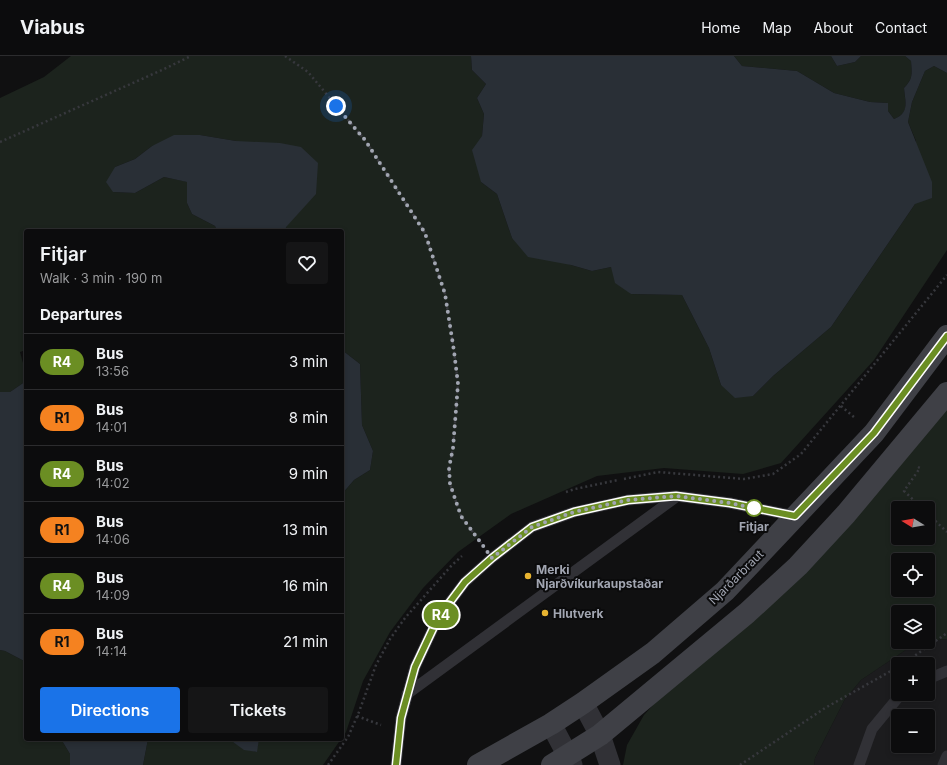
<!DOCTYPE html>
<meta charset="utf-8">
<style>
body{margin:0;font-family:Inter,sans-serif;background:#151516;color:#f1f3f6;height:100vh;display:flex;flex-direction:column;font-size:15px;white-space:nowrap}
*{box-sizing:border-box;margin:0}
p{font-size:13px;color:#9a9b9d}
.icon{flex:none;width:22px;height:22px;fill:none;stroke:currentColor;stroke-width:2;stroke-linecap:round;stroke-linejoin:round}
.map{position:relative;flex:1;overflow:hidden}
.drawer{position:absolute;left:24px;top:173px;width:320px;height:512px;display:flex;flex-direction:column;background:#0c0c0d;border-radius:4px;box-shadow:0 2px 6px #0003,0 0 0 1px #2c2c2e}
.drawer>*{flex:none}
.badge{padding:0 8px;border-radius:13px;font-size:14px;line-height:26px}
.needle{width:26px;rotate:281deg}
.controls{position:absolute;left:891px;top:445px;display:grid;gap:8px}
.controls a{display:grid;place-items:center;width:44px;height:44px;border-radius:4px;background:#0c0c0d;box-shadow:0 2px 6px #0003,0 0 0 1px #2c2c2e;font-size:20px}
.you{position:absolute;width:20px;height:20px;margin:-10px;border:3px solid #fff;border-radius:50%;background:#1a73e8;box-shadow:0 0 0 6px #1a73e833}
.map>.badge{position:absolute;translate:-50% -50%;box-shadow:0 0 0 2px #fff}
h2{padding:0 16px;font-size:15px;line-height:36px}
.round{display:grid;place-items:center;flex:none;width:42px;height:42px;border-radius:4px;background:#151516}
.overview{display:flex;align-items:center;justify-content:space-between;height:68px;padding:0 16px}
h1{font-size:19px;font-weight:600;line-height:30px}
.button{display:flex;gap:8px;margin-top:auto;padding:8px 16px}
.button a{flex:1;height:46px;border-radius:4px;background:#1a73e8;color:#fff;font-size:16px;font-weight:600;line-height:46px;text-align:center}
.button a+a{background:#151516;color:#f1f3f6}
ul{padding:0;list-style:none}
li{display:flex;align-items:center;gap:12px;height:56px;padding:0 16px;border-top:1px solid #2c2c2e}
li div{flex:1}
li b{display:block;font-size:15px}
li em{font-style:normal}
li .badge{min-width:44px;font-weight:700;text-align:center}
header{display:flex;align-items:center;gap:24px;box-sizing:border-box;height:56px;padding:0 20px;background:#0c0c0d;border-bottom:1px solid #2c2c2e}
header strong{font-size:19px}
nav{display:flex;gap:22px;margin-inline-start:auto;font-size:14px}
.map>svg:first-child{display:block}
.built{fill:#1c1c1e;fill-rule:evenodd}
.green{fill:#1c231d;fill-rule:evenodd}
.water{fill:#292f36}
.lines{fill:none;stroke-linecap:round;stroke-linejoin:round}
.path{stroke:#37383d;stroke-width:2.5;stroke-dasharray:2 3;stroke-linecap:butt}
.service{stroke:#313136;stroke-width:11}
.minor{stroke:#313136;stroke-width:21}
.secondary{stroke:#3f4046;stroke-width:22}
.line-casing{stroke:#fff;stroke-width:9}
.line{stroke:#6b8e23;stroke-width:6}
.walk{stroke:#a1a5b1;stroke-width:4;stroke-dasharray:0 7.2}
.stop-dot{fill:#fff;stroke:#6b8e23;stroke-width:2}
.poi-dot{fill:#e8b431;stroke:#0b0b0c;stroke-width:1.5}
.labels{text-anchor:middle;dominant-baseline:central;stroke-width:4;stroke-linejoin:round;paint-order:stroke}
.stop-label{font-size:12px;font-weight:bold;fill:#a1a5b1;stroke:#0b0b0c}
.poi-label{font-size:12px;font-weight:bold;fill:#a1a5b1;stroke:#0b0b0c;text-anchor:start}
.street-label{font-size:12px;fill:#a1a5b1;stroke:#0b0b0c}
</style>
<header>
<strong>Viabus</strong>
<nav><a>Home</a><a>Map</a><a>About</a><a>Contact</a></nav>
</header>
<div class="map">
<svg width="947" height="709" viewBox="0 0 947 709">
<rect width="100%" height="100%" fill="#101011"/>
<path class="built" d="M947 583V709H814L815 702 845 643 861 624 916 587ZM898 608H928V638H898ZM898 660H928V690H898Z"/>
<path class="green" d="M71 0H471L472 14 486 28 477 42 484 58 482 80 481 126 497 138 512 182 571 209 592 215 611 211 631 238 682 239 709 292 721 329 753 340 773 320 831 271 915 148 916 85 908 66 912 46 925 15 934 10 947 17V194L874 304 781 407 743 418 664 412 597 420 511 458 458 496 423 532 390 576 363 625 346 676 342 682V438L354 424 370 414 373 395 362 369 360 308 342 294V175H284L287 170 236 85 200 79 152 90 135 103 115 111 113 136 135 137 164 121 188 126 187 147 192 158 215 170 217 175H26V294L20 296 26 318V325L10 336H0V42L44 21Z
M734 0H831L837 10 855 6 861 0H905L911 5C912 18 913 23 904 32 905 46 910 57 894 63L888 55V47L870 46 834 37 797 15 742 10Z
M947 348V583L928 585V556H898V586H924L916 587 861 624 845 643 815 702 814 709H623L627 689 644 659 674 626ZM898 452H928V482H898ZM898 504H928V534H898Z
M0 594 5 595 26 606V683H61L70 698V709H0Z
M148 683H234L233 686 256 696 259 683H341L323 709H143Z"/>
<path class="water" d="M471 0H734L742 10 797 15 834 37 870 46 888 47V55L894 63C910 57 905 45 904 32 913 23 912 18 911 5L905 0H947V17L934 10 925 15 912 46 908 66 932 126V142L915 148 831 271 773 320 753 340 735 342 721 329 709 292 682 239 631 238 615 227 611 211 592 215 571 209 528 201 512 182 497 138 481 126 472 94 482 80 484 58 477 42 486 28 472 14Z
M831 0H861L855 6 837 10Z
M174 79H200L236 85 280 87 301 91 318 107 316 138 287 170 284 175H217L215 170 192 158 187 147V126L164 121 135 137 113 136 106 126 115 111 135 103 152 90Z
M342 294 360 308 362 369 373 395 370 414 354 424 342 438Z
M26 325V606L5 595 0 594V336H10Z
M61 683H148L143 709H70V698Z
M234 683H259L257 696 244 694 233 686Z"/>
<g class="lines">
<path class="path" d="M285 0 308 16 365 84 425 177 445 238 454 295 458 328 453 392 449 412 450 428 461 460 481 487
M0 86 162 14 191 0
M841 350 855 362
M918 411 920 412 904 435 922 452
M624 423 658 416 744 423 773 418 801 398 947 219
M566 436 575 433 618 424
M928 458 947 476
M903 608 947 577
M357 660 381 669
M328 709 348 681 359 656 376 609 390 583 405 562 452 509 462 500
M740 709 825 652 898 611"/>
<path class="service" d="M928 623 947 615
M407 638 676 441
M396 709 401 662 415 611 438 562 465 526 492 502 532 471 574 456 628 444 676 440 730 447 795 460
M859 709 872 673 901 638
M943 709 947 700"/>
<path class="minor" d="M583 647 600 679 610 709
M551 668 568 700 572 709"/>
<path class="secondary" d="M478 709 551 668 583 647 653 597 725 535 874 377 947 280
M552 709 600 679 747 557 798 510 846 458 947 337"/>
</g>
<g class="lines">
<g class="line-casing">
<path id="line" d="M396 709 401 662 415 611 438 562 465 526 492 502 532 471 574 456 628 444 676 440 730 447 795 460 874 377 947 280"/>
</g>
<use href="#line" class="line"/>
<path class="walk" d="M336 50 365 84 425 177 445 238 454 295 458 328 453 392 449 412 450 428 461 460 492 502 532 471 574 456 628 444 676 440 730 447 754 452"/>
</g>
<circle class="stop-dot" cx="754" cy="452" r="8"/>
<g class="poi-dot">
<circle cx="528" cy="520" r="4"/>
<circle cx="545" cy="557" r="4"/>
</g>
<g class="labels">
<g class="stop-label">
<text x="754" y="470">Fitjar</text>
</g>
<g class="poi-label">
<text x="536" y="513">Merki<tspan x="536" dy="14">Njarðvíkurkaupstaðar</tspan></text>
<text x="553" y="557">Hlutverk</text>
</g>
<g class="street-label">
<text transform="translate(736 521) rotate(-45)">Njarðarbraut</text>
</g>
</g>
</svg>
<div class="controls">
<a><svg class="needle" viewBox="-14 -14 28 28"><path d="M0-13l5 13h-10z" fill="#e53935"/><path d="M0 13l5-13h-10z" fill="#9a9b9d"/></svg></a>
<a><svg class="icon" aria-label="locate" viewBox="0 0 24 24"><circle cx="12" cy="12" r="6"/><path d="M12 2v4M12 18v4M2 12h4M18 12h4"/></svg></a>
<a><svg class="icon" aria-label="layers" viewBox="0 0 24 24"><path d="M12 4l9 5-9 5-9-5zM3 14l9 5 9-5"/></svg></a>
<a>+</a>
<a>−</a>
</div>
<div class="you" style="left:336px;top:50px"></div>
<b class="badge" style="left:441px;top:559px;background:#6b8e23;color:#fff">R4</b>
<section class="drawer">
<div class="overview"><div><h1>Fitjar</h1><p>Walk · 3 min · 190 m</p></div><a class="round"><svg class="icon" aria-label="heart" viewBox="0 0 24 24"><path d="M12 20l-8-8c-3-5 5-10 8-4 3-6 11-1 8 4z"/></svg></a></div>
<h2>Departures</h2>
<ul>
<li><span class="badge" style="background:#6b8e23;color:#fff">R4</span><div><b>Bus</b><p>13:56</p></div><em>3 min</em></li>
<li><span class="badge" style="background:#f58220;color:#111">R1</span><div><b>Bus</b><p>14:01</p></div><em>8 min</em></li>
<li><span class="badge" style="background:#6b8e23;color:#fff">R4</span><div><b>Bus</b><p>14:02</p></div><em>9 min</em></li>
<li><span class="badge" style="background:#f58220;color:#111">R1</span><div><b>Bus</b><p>14:06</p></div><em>13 min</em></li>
<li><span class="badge" style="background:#6b8e23;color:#fff">R4</span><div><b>Bus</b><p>14:09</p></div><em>16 min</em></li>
<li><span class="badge" style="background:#f58220;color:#111">R1</span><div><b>Bus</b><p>14:14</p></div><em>21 min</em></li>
</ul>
<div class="button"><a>Directions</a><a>Tickets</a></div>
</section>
</div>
